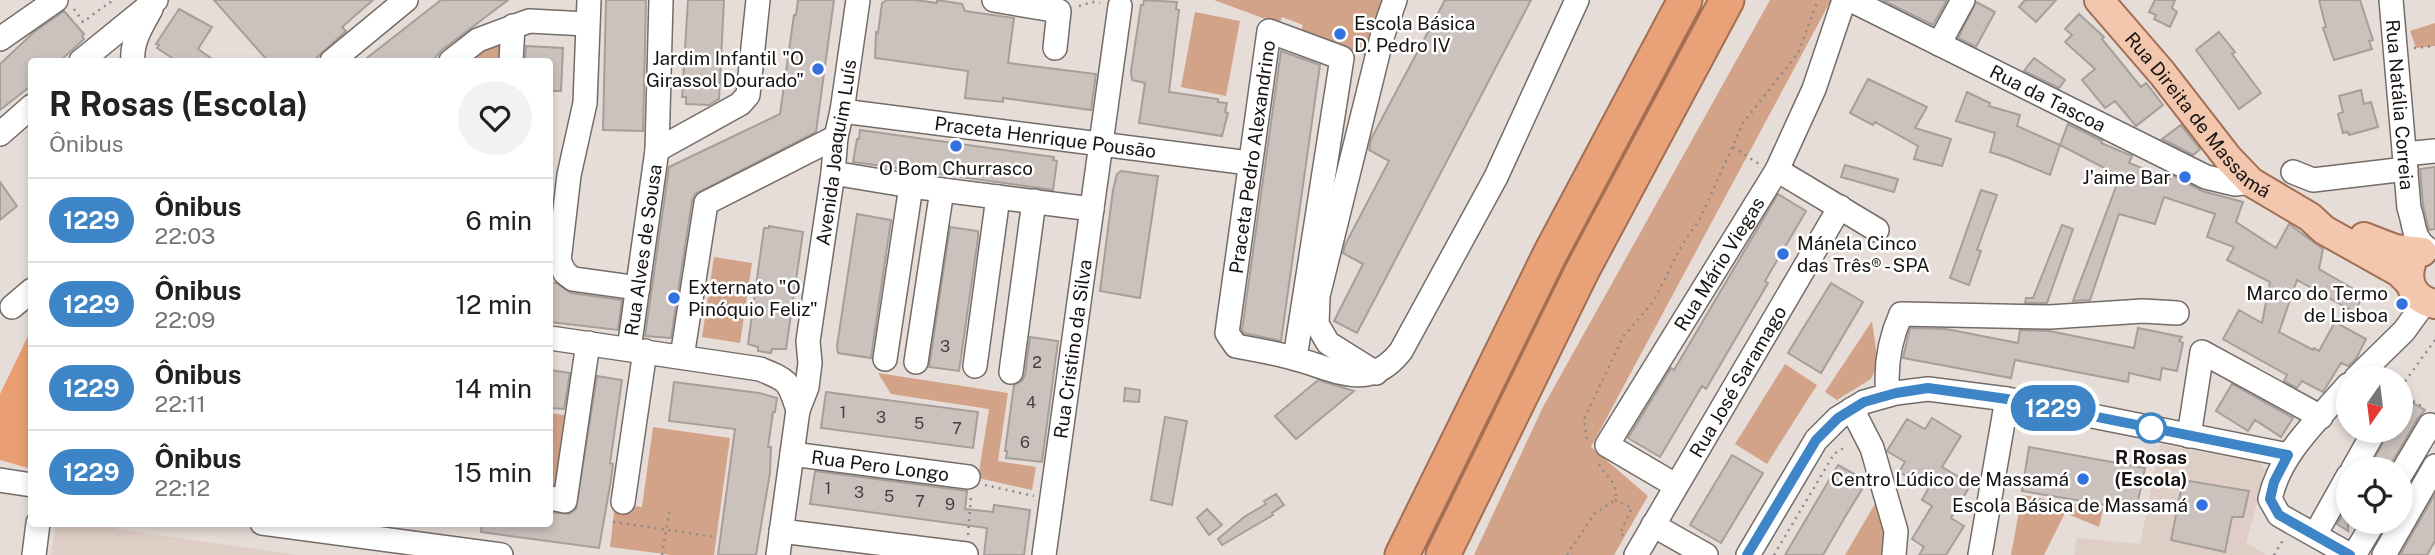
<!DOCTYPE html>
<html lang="pt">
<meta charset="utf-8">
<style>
body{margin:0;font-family:"Public Sans",sans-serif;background:#f2f2f2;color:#222;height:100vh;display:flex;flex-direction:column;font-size:26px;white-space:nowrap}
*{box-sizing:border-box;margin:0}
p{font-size:23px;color:#767676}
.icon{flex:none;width:38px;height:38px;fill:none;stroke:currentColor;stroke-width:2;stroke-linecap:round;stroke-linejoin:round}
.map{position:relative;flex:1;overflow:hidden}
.details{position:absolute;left:28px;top:58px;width:525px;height:469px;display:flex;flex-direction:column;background:#fff;border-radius:7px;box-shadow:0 4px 10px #0003}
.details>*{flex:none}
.badge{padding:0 14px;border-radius:23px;font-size:24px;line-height:46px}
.needle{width:46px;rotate:194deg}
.buttons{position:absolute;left:2336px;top:366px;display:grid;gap:14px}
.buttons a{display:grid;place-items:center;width:77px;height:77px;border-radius:50%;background:#fff;box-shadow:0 4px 10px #0003;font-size:35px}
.map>.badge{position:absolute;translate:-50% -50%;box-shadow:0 0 0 4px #fff}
.round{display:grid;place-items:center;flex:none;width:74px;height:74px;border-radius:37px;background:#f2f2f2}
.overview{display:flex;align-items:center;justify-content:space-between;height:119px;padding:0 21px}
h1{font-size:33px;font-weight:700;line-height:52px}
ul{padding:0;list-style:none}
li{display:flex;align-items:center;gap:21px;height:84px;padding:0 21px;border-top:2px solid #e0e0e0}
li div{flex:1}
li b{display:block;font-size:26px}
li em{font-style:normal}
li .badge{min-width:77px;font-weight:700;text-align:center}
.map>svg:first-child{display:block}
.built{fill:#dfcec5}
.green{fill:#d2a388}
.forest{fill:#e99f73}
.building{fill:#cbc2bd;stroke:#a79e99;stroke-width:2}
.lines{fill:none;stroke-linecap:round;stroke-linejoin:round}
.minor-casing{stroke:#746c67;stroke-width:26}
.major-casing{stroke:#a06f54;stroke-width:32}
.highway-casing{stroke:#a06f54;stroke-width:37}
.path{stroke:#918986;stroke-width:2.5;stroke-dasharray:2 5;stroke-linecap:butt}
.minor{stroke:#fff;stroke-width:23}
.major{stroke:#f2c7ad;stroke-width:28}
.highway{stroke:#e9a177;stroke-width:33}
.line-casing{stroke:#fff;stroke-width:16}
.line{stroke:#3d85c6;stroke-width:10}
.poi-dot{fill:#3371df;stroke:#fff;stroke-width:2.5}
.stop-dot{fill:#fff;stroke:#3d85c6;stroke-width:3.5}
.labels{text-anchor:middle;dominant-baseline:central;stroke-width:5;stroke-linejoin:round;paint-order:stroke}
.number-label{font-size:16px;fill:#443f3d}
.poi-label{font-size:19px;fill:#171312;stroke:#fff;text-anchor:end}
.street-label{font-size:19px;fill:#171312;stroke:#fff}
.stop-label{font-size:19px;font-weight:bold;fill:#171312;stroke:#fff}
</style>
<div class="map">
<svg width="2435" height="555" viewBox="0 0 2435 555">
<rect width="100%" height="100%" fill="#e7ddd8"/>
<path class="built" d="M2160 444 2260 463 2266 471 2246 543 2267 555H2074L2077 538 2140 544Z
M56 523H114L117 529 297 555H51Z"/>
<path class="green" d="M1214 0H1386L1366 56 1301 30 1303 25 1282 17 1279 24Z
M1770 0H1831L1591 447 1648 496 1614 555H1474L1543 407Z
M1195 12 1240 21 1226 96 1181 87Z
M2435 23V46L2416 48 2410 31Z
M505 35 504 61H459Z
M714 257 752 263 740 343 702 337Z
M1872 321 1878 363 1871 379 1837 400 1825 392Z
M1785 364 1817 385 1767 464 1735 444Z
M878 373 1008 393 998 461 1036 467 1032 490 978 478 989 409 891 394Z
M550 413 572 416 561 494 550 492Z
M653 427 730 438 714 555H672L610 547 615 504 642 507Z
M2022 495 2103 509 2099 527 2065 513 2044 555H2011Z
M1879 497 1890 533 1888 555H1845Z"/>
<path class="forest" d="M31 330V469L0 460V394Z"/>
<path class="building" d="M214 0H373L342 27 346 31 313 61H268Z
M441 0H508L442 50 432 61H363Z
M606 0H646L643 131 603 130Z
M688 0H724L719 99 709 105 686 104V97H682Z
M798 0H834L816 132 695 194 692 201 671 338 645 336 669 167 780 114 794 15H796Z
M887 0H916L937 3V0L962 4 965 11 1014 18 1008 63 1096 74 1091 110 1003 98V102L965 98 968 71 875 58 876 32 878 33 882 3Z
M1144 0 1177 2 1176 9 1179 10 1169 92 1218 99V102L1227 103 1225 112 1228 113 1222 136 1139 123 1145 83 1132 80 1131 71 1141 5H1143Z
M1445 0H1531L1357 333 1334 321 1363 264 1343 253 1345 245 1389 161 1369 150 1371 139Z
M1882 0H1947L1933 25Z
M2025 0H2056L2036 22 2019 7Z
M2155 0H2175L2172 8 2177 12 2170 27 2154 19 2156 15 2149 12Z
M2319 0H2360L2373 40 2369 41 2372 49 2334 60 2323 28 2326 27Z
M1976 2 1995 12 1976 47 1958 38Z
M179 9 212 27 198 49 215 61H177L157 48 159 45 156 44Z
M64 11 84 34 82 36 84 39 60 61H32V85L0 110V64L34 32Z
M2079 14 2104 37 2102 39 2141 87 2146 83 2163 105 2136 126 2115 101 2105 108 2082 80 2095 69 2065 42 2072 35 2065 29Z
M2219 32 2235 52 2232 54 2261 93 2239 109 2196 50Z
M526 46 563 48 561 91H550V61H525Z
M1281 51 1320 65 1281 341 1244 333 1242 330Z
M2034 58 2065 80 2059 88 2024 71Z
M1868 79 1927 107 1915 128 1951 139 1942 166 1914 159 1918 146 1875 122 1873 125 1850 113Z
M2361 90 2364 104 2371 102 2378 127 2349 135 2348 132 2343 133 2338 114 2343 112 2339 96Z
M1967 92 1990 103 1989 106 2020 115 2017 126 2060 145 2050 175 2009 158 1990 152 1995 133 1956 121Z
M2068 124 2102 141 2101 143 2132 156 2129 163 2170 179 2172 175 2202 191 2243 202 2236 222 2276 248 2289 224 2323 249 2319 269 2364 295 2354 312 2297 280 2279 332 2313 350 2314 348 2319 351 2335 322 2366 339 2356 359 2348 366 2341 363 2323 392 2302 381 2297 388 2284 381 2287 375 2223 339 2239 310 2262 323 2270 282 2227 260 2234 247 2207 237 2215 214 2164 197 2155 224 2119 214 2090 300 2073 301 2120 176 2060 145Z
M2181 125 2200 149 2193 155 2162 139Z
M860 130 1054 157 1053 160 1057 161 1053 190 853 162 857 139H859Z
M1845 165 1898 179 1894 192 1841 177Z
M2435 167V229L2429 230 2423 205 2420 169Z
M1121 171 1158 176 1140 298 1100 291 1113 190 1117 174Z
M0 182 17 206 0 220Z
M1981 190 1997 195 1977 250 1981 251 1969 285 1950 278Z
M1778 194 1806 211 1765 281 1768 283 1706 389 1702 386 1660 457 1628 438 1671 368 1674 370Z
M857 214 891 220 871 358 838 353 837 346Z
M2062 225 2073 229 2047 303H2025L2026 298H2033Z
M769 226 803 232 786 349H772L771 353 758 351V347L748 344 764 228H769Z
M950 227 978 231V238L959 371 929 367Z
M550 282 556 283 571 293 622 300 618 330 550 322Z
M1831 283 1863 302 1821 373 1788 353Z
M1910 328 1946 329 2018 343 2020 330 2049 331 2134 348 2138 328 2182 337 2179 341 2183 343 2177 371 2162 368 2160 380 2129 373 2128 382 2015 360 2011 378 1903 358Z
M1030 337 1058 341 1042 462 1006 458 1007 451H1005L1014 385 1022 381 1025 375Z
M550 370 570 373 564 409 550 408Z
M597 376 622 380 610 463 613 464 611 480 599 548 481 532 482 523H550V512L569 514 576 509Z
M1318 380 1354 391 1296 439 1275 416Z
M674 382 759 393 777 398 775 412H773L768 447H771L770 473 756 555H718L735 429 669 421Z
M2232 384 2293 418 2281 437 2255 420 2248 431 2216 411Z
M1125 388 1140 390 1139 402 1124 401Z
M826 392 978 412 973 448 821 428Z
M2401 396 2425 410 2418 418 2388 469H2369L2389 430H2401Z
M1165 417 1187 421 1172 505 1151 500Z
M1932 418 1961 436 1942 467 1971 484 1951 518 1964 526 1946 555H1919L1924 547 1912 539 1932 506 1922 500 1928 489 1899 472 1905 462 1887 451 1907 419 1925 429Z
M2029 447 2145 468 2136 510 2022 491Z
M1732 455 1763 473 1721 543 1690 525Z
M1838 465 1867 481 1845 517 1823 555H1785Z
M815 471 967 491 965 509 993 512 994 505 1030 510 1024 555H984L987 528 810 504Z
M2183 480 2249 491 2243 517H2232L2225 552 2171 540Z
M1276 494 1284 505 1272 513 1273 515 1222 545 1218 539 1244 517 1266 504 1264 501Z
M2435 494V541L2427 555H2400Z
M2348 504V531L2337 524Z
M1207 509 1222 525 1209 535 1197 518Z"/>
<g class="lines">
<g class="minor-casing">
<g id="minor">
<path d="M589 0 585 103 569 175 559 261 565 273 573 279 638 288"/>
<path d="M994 0 1059 11 1055 48"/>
<path id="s1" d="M1851 0 2206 177 2235 184 2251 182"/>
<path id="s2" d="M2391 0 2409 208C2415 224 2412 239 2428 249"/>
<path d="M0 39 56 0"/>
<path d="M1939 44 1963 0"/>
<path d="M81 61 156 0"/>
<path d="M133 61C131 42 142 25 151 9"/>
<path d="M332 61 406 0"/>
<path d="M451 61 478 40 529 21 587 24"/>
<path d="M511 61 513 26"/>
<path id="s3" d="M842 111 1249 163"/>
<path d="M0 134 32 106"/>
<path d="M657 150 740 104 748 95 758 0"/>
<path d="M2405 154 2435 151"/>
<path d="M1777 170 1877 230"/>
<path d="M2293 172 2313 180 2406 169"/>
<path d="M833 173 911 186 1092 209"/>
<path d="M12 307 32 290"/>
<path d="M550 338 760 369C789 381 788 380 798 410"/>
<path id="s4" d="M629 349 657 150 661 0"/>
<path d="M682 357 706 203 836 137"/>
<path d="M1295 358 1342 58 1269 31 1227 333 1236 346C1256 350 1277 353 1296 359 1337 370 1369 392 1401 351L1496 177 1577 0"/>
<path d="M885 359 911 186"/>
<path d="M916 362 942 190"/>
<path d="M975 366 998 197"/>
<path d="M1011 372 1034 201"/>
<path d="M1376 373 1328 343 1317 324 1318 296 1382 37 1395 0"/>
<path d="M2356 378 2404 331 2425 302"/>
<path d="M2348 385C2318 420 2280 453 2270 499L2279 515 2350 555"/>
<path d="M1888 395C1885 368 1890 339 1901 314L2050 317 2143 311 2177 313"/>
<path d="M1852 409 1872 448 1896 531 1894 555"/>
<path d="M2189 436 2202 352 2321 417"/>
<path id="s5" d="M792 454 968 477"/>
<path d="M2353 469 2375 430"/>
<path d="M2401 474 2430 425 2435 428"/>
<path d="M0 480 32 485"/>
<path id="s6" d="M1675 485 1607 445 1777 170 1814 89 1844 0"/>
<path d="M550 498 565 501 588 343"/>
<path d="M623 502 645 351"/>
<path d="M262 523 501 555"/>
<path d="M1653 525 1706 555"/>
<path d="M781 531 966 554"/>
<path d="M2315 535 2348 476"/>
<path d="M34 555 38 523"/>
<path id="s7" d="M778 555 798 410 807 387 810 363 808 341 833 173 836 137 842 111 858 0"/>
<path id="s8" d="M1044 555 1120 6"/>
<path id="s9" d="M1636 555 1840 207"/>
<path d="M1748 555 1816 440 1838 418 1864 402 1896 393 1928 389 2007 399 2288 455"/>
<path d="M1980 555 2007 399"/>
<path d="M2354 555 2374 522"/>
<path d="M2384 555 2435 466"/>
</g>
</g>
<g class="major-casing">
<g id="major">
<path id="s10" d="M2099 0 2162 73 2228 158 2251 182 2310 217 2324 230 2399 272 2409 282"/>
<path d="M2364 237 2395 249 2422 252"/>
<path d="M2411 264C2405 284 2415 300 2435 304"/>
</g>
</g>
<g class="highway-casing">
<path id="highway" d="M1402 555 1550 254 1685 0
M1443 555 1582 271 1727 0"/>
</g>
<path class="path" d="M1079 6 1092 2 1100 3
M74 9 83 22 110 2 114 7
M2414 48 2435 46
M1733 147 1759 164
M2401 387 2435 340
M2401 394 2423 407
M550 433 555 428
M1587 439 1584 419 1623 337 1653 302 1682 245 1701 217 1743 123 1798 53 1818 0
M1599 464C1606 478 1619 483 1615 500
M985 485 1034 496
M1615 500 1632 508 1620 533 1625 537
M613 522 716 537
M968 535 971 496
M662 555 670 507
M1567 555 1594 514 1615 500
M1774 555 1834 454 1847 446
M2274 555 2283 540"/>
<use href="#minor" class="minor"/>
<use href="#major" class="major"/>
<use href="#highway" class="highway"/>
</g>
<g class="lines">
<g class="line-casing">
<path id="line" d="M1747 555 1816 440 1838 418 1864 402 1896 393 1928 388 2007 399 2288 455 2274 482 2270 499 2279 515 2350 555"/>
</g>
<use href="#line" class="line"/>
</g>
<g class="poi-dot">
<circle cx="1340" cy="34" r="7"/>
<circle cx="818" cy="69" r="7"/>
<circle cx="956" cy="146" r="7"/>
<circle cx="2185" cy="177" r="7"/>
<circle cx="1783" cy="254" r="7"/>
<circle cx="674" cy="298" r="7"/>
<circle cx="2402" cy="304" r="7"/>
<circle cx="2083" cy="479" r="7"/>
<circle cx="2202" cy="505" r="7"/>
</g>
<circle class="stop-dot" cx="2151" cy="428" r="14"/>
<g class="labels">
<g class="number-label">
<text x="945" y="346">3</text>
<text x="1037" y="362">2</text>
<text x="1031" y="402">4</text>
<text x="843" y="412">1</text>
<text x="881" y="417">3</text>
<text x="919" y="423">5</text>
<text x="957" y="428">7</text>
<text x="1025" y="442">6</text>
<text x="828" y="488">1</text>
<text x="859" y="492">3</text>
<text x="889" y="496">5</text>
<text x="920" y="501">7</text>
<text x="950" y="504">9</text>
</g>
<g class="poi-label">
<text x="1354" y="23" text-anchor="start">Escola Básica<tspan x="1354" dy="22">D. Pedro IV</tspan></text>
<text x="804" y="58">Jardim Infantil "O<tspan x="804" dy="22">Girassol Dourado"</tspan></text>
<text x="956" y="168" text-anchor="middle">O Bom Churrasco</text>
<text x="2171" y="177">J'aime Bar</text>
<text x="1797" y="243" text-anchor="start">Mánela Cinco<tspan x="1797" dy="22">das Três® - SPA</tspan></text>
<text x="688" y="287" text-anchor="start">Externato "O<tspan x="688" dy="22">Pinóquio Feliz"</tspan></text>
<text x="2388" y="293">Marco do Termo<tspan x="2388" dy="22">de Lisboa</tspan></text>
<text x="2069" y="479">Centro Lúdico de Massamá</text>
<text x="2188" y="505">Escola Básica de Massamá</text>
</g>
<g class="street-label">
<text stroke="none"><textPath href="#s1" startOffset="220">Rua da Tascoa</textPath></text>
<text stroke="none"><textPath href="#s2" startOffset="105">Rua Natália Correia</textPath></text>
<text stroke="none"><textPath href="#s10" startOffset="152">Rua Direita de Massamá</textPath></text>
<text stroke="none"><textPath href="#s3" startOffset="205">Praceta Henrique Pousão</textPath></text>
<text stroke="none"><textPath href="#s7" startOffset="408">Avenida Joaquim Luís</textPath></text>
<text transform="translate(1252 157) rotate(-82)">Praceta Pedro Alexandrino</text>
<text stroke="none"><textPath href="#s4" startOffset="100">Rua Alves de Sousa</textPath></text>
<text stroke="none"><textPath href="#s6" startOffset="292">Rua Mário Viegas</textPath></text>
<text stroke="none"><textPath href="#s8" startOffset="208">Rua Cristino da Silva</textPath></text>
<text stroke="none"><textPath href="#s9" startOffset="201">Rua José Saramago</textPath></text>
<text stroke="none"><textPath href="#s5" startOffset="89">Rua Pero Longo</textPath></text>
</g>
<g class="stop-label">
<text x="2151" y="457">R Rosas<tspan x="2151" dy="22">(Escola)</tspan></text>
</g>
</g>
</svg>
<div class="buttons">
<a><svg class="needle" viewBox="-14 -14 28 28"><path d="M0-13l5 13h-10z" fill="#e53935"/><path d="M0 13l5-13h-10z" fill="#767676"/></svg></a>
<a><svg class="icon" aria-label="locate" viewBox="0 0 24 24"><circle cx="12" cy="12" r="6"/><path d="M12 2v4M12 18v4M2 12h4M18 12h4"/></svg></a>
</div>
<b class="badge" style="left:2053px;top:408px;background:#3d85c6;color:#fff">1229</b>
<section class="details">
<div class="overview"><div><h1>R Rosas (Escola)</h1><p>Ônibus</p></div><a class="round"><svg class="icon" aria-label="heart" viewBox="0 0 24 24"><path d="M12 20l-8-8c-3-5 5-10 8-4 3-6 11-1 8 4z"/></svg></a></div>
<ul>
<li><span class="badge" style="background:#3d85c6;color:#fff">1229</span><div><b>Ônibus</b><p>22:03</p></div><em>6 min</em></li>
<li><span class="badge" style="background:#3d85c6;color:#fff">1229</span><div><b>Ônibus</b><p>22:09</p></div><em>12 min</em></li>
<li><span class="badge" style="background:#3d85c6;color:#fff">1229</span><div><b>Ônibus</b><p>22:11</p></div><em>14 min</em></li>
<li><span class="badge" style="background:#3d85c6;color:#fff">1229</span><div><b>Ônibus</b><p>22:12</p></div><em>15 min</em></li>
</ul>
</section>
</div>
